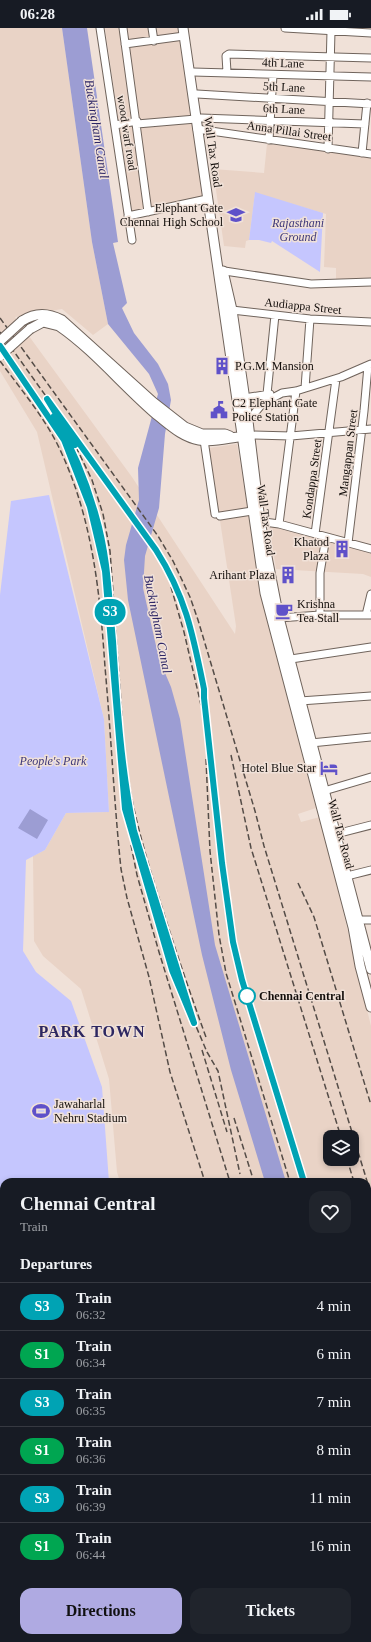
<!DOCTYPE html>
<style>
body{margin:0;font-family:Georgia,serif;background:#20242c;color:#f1f3f6;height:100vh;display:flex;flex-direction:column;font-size:15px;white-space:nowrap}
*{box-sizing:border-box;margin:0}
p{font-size:13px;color:#9ea1a6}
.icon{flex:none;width:22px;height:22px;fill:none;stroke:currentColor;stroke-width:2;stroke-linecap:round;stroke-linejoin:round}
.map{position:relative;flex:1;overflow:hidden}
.sheet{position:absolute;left:0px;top:1150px;width:371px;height:464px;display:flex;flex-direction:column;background:#171b24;border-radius:12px 12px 0 0;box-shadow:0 2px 6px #0003}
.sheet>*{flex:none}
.badge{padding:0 8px;border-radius:13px;font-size:14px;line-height:26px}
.controls{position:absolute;left:323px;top:1102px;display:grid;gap:8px}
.controls a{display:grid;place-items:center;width:36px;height:36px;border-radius:8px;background:#171b24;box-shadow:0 2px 6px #0003;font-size:20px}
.map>.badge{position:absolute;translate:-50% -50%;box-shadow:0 0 0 2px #fff}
h2{padding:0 20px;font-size:15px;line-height:36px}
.round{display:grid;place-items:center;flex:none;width:42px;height:42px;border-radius:12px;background:#20242c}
.headline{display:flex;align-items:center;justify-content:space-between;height:68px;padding:0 20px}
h1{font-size:19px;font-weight:700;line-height:30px}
.cta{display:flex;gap:8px;margin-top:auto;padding:8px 20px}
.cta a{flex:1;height:46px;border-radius:12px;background:#afaae2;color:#111;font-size:16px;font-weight:700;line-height:46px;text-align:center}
.cta a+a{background:#20242c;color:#f1f3f6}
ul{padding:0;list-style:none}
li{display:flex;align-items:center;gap:12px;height:48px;padding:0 20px;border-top:1px solid #363941}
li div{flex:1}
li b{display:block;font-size:15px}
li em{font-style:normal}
li .badge{min-width:44px;font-weight:700;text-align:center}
.status{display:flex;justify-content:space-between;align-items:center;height:28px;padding:0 20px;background:#171b24;direction:ltr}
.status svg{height:11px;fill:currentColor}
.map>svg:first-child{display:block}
.built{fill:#e9d3c6;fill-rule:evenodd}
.green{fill:#c5c6fe}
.water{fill:#9c9dd3}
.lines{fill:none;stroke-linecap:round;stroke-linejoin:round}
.minor-casing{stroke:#70645c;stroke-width:9}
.major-casing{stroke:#70645c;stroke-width:11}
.minor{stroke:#fff;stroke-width:7}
.major{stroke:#fff;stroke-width:9}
.rail{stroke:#544c47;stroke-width:1.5;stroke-dasharray:6 3;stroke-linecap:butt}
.major-bridge-casing{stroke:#70645c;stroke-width:11;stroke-linecap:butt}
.major-bridge{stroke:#fff;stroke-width:9}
.line-casing{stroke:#fff;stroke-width:9}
.line{stroke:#00a3b4;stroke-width:6}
.stop-dot{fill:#fff;stroke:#00a3b4;stroke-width:2}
.labels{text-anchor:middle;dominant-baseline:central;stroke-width:3;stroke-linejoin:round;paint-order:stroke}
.street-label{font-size:12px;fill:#140f0c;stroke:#f0e1d8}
.poi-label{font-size:12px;fill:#140f0c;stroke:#f0e1d8;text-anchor:end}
.park-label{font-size:12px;font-style:italic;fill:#3d3779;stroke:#f0e1d8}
.stop-label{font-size:12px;font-weight:bold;fill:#140f0c;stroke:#f0e1d8;text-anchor:start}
.water-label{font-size:13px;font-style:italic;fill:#2d2666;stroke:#f0e1d8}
.district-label{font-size:16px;font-weight:bold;letter-spacing:1px;fill:#2d2761;stroke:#f0e1d8}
</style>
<div class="status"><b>06:28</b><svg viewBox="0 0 49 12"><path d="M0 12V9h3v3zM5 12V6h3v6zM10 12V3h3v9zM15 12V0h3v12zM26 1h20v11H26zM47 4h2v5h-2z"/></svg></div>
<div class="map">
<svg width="371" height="1614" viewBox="0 0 371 1614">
<rect width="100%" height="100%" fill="#f0e1d8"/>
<path class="built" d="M0 0H62L92 214 108 296 93 307 62 281 15 289 132 449 235 606 236 598 209 420 237 416 265 585 316 780 298 786 301 794 320 789 371 998V1397H367V1154H120L117 1144 109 1051 81 961 43 928 34 913 33 828 45 822 66 785 109 784 104 691 37 404 0 343ZM330 1109H352V1131H330Z
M105 0H179L204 170 132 184Z
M267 116 371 129V252L336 251V240L324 239 326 186 255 165 249 212 246 213 245 220 224 218 213 141 264 145Z
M269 498 371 525V549L363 546 276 541Z
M367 1556 371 1557V1614H86V1610H367Z"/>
<path class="green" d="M255 164 323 185 320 244 272 213 271 215 259 212H249Z
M49 467 104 691 109 784 66 785 45 822 26 832 23 923 36 944 71 973 102 1059 109 1154H4V1276L0 1277V567L11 473Z"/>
<path class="water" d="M62 0H87L118 214 113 215 127 275 122 280 134 305 158 336 168 356 171 372 165 406 159 480 145 528 143 560 159 631 171 659 180 691 215 917 286 1154H265L231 1042 202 927 128 572 124 532 126 517 139 472 138 440 158 366 149 346 108 296 92 214Z
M30 781 48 792 37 811 18 800Z
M371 1431V1494L367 1477V1432Z"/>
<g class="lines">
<g class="minor-casing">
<path id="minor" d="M100 0 132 212
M123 0 148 184
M152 0 154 13
M285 0 371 5
M125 16 184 8
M193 44 371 49
M227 44 226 28 229 26 371 30
M197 66 371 76
M201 90 365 96
M137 96 196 91
M115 97 137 93
M197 101 371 126
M269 112 273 47
M328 121 331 3
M362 125 367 75
M128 188 207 171
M218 242 311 256 371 254
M232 282 310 291 371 294
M305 360 310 291
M267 366 275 287
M244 370 270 366
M248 393 263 375 282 365 296 363 341 349 371 336
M250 407 291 408 371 401
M204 412 215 486
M220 488 252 483
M257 493 279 496 371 521
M279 496 296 363
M315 506 336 351
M348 515 364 383 368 338
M320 587V545L326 509
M366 587 371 566
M279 590 320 587H371
M291 631 371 619
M300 673 371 668
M311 715 371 709
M324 763 371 749
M332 807 371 797
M347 848 371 842
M359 892H371
M0 1281 4 1280"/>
</g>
<g class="major-casing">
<path id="major" d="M183 0 265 565 353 899 360 938 371 979
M223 243 232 282 248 393 260 493 279 590 371 941
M22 293C36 284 48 285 62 292L153 374 185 399 202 406H225L230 408
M30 301 43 294 59 298C94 322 124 359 157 387 170 397 182 409 199 412 216 415 230 409 247 408
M367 1411 371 1409
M367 1421 371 1420
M0 1511 4 1514
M0 1527 4 1536"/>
</g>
<use href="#minor" class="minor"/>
<use href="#major" class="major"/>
<path class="rail" d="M0 290 158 508 173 533 190 569 198 592 255 783 264 818 371 1166
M0 304 156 522C186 570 193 607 205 661L204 671 222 835 233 914 242 952 304 1154
M0 318 64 412 90 479 105 543 125 781 172 942 207 1024 218 1043 240 1146
M0 333C22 363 47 392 62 426 93 494 100 566 105 639 111 706 114 774 121 841L127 870 149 949 170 1044 205 1154
M76 419 92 452 103 486 110 523 122 688
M171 559 184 604 201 677
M231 727 251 820 341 1109
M206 731 210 823 219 907 226 945 290 1154
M126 736C132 782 145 826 159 870 174 918 190 965 207 1012
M131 817 137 847 159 924 230 1154
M298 855 314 889 371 1077
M202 1022 227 1104
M234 1090 254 1154
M347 1131 354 1154
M367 1196 371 1209
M0 1558 4 1557
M367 1563 371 1564
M0 1565 4 1564
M367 1572 371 1573"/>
<g class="major-bridge-casing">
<path id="major-bridge" d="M0 313 22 293
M0 328 30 301"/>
</g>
<use href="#major-bridge" class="major-bridge"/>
</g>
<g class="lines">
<g class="line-casing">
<path id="line" d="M0 318 64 412 90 479 105 543 125 781 172 942 194 995 134 803C121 740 117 677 113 613 109 571 108 528 96 488 86 452 72 419 54 388L75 417 47 371 156 522C186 569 193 607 204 661V670L222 835 233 914 242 952 304 1154"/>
</g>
<use href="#line" class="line"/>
</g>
<defs>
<g id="school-bare" transform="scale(1.38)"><path d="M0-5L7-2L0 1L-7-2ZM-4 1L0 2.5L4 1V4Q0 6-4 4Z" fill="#5f51c9" stroke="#f0e1d8" stroke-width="2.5" paint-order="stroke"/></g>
<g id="building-bare" transform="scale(1.38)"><path d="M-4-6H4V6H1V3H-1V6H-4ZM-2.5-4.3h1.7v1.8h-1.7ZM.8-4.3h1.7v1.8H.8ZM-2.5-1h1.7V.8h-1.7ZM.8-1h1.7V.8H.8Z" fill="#5f51c9" stroke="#f0e1d8" stroke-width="2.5" paint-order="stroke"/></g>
<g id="civic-bare" transform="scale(1.38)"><path d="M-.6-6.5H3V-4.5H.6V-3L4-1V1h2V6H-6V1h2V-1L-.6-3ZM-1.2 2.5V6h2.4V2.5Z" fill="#5f51c9" stroke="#f0e1d8" stroke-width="2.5" paint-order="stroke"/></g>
<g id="cafe-bare" transform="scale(1.38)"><path d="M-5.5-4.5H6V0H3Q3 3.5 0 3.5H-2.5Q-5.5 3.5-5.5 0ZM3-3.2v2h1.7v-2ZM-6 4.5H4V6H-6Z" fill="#5f51c9" stroke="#f0e1d8" stroke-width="2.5" paint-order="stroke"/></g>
<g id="hotel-bare" transform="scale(1.38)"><path d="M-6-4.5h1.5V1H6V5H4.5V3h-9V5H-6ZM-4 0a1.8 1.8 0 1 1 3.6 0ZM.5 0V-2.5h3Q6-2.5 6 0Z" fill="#5f51c9" stroke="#f0e1d8" stroke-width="2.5" paint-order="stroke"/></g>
<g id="stadium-bare" transform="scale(1.38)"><path d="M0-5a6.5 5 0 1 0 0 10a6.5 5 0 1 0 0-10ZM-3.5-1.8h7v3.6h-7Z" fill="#5f51c9" stroke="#f0e1d8" stroke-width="2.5" paint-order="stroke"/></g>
</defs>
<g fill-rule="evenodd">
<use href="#school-bare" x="236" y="187"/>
<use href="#building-bare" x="222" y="338"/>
<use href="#civic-bare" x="219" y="382"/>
<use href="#building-bare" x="342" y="521"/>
<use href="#building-bare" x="288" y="547"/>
<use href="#cafe-bare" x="284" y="583"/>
<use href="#hotel-bare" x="329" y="740"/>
<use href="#stadium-bare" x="41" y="1083"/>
</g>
<circle class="stop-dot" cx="247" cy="968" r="8"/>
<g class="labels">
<g class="street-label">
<text transform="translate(283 35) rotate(2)">4th Lane</text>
<text transform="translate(284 59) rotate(3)">5th Lane</text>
<text transform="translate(284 81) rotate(3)">6th Lane</text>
<text transform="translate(289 103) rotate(8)">Anna Pillai Street</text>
<text transform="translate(127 105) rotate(81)">wood warf road</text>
<text transform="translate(213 124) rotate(82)">Wall Tax Road</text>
<text transform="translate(303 278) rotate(6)">Audiappa Street</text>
<text transform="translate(348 425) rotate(-83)">Mangappan Street</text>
<text transform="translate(312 451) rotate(-82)">Kondappa Street</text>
<text transform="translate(266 492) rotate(82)">Wall Tax Road</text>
<text transform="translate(341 806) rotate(75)">Wall Tax Road</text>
</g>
<g class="poi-label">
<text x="223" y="180">Elephant Gate<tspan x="223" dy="14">Chennai High School</tspan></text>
<text x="235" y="338" text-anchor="start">P.G.M. Mansion</text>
<text x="232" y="375" text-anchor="start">C2 Elephant Gate<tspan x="232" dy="14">Police Station</tspan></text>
<text x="329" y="514">Khatod<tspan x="329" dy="14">Plaza</tspan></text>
<text x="275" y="547">Arihant Plaza</text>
<text x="297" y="576" text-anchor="start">Krishna<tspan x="297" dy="14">Tea Stall</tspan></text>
<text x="316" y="740">Hotel Blue Star</text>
<text x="54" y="1076" text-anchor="start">Jawaharlal<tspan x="54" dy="14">Nehru Stadium</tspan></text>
</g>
<g class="park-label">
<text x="298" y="195">Rajasthani<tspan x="298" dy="14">Ground</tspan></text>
<text x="53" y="733">People's Park</text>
</g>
<g class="stop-label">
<text x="259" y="968">Chennai Central</text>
</g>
<g class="water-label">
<text transform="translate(97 101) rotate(81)">Buckingham Canal</text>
<text transform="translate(158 596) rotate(79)">Buckingham Canal</text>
</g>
<g class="district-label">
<text x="92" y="1003">PARK TOWN</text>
</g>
</g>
</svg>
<div class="controls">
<a><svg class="icon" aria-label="layers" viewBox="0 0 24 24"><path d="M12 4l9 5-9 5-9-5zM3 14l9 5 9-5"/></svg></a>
</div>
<b class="badge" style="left:110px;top:584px;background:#00a3b4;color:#fff">S3</b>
<section class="sheet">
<div class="headline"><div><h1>Chennai Central</h1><p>Train</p></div><a class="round"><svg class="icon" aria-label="heart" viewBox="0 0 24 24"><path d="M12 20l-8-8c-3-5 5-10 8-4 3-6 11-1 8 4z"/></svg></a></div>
<h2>Departures</h2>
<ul>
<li><span class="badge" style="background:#00a3b4;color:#fff">S3</span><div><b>Train</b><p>06:32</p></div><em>4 min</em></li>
<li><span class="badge" style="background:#00a651;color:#fff">S1</span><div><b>Train</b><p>06:34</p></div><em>6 min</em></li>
<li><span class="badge" style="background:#00a3b4;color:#fff">S3</span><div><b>Train</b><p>06:35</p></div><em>7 min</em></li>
<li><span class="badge" style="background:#00a651;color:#fff">S1</span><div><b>Train</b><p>06:36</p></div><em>8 min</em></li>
<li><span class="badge" style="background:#00a3b4;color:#fff">S3</span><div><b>Train</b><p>06:39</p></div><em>11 min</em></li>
<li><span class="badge" style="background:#00a651;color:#fff">S1</span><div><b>Train</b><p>06:44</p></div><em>16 min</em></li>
</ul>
<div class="cta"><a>Directions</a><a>Tickets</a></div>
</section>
</div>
